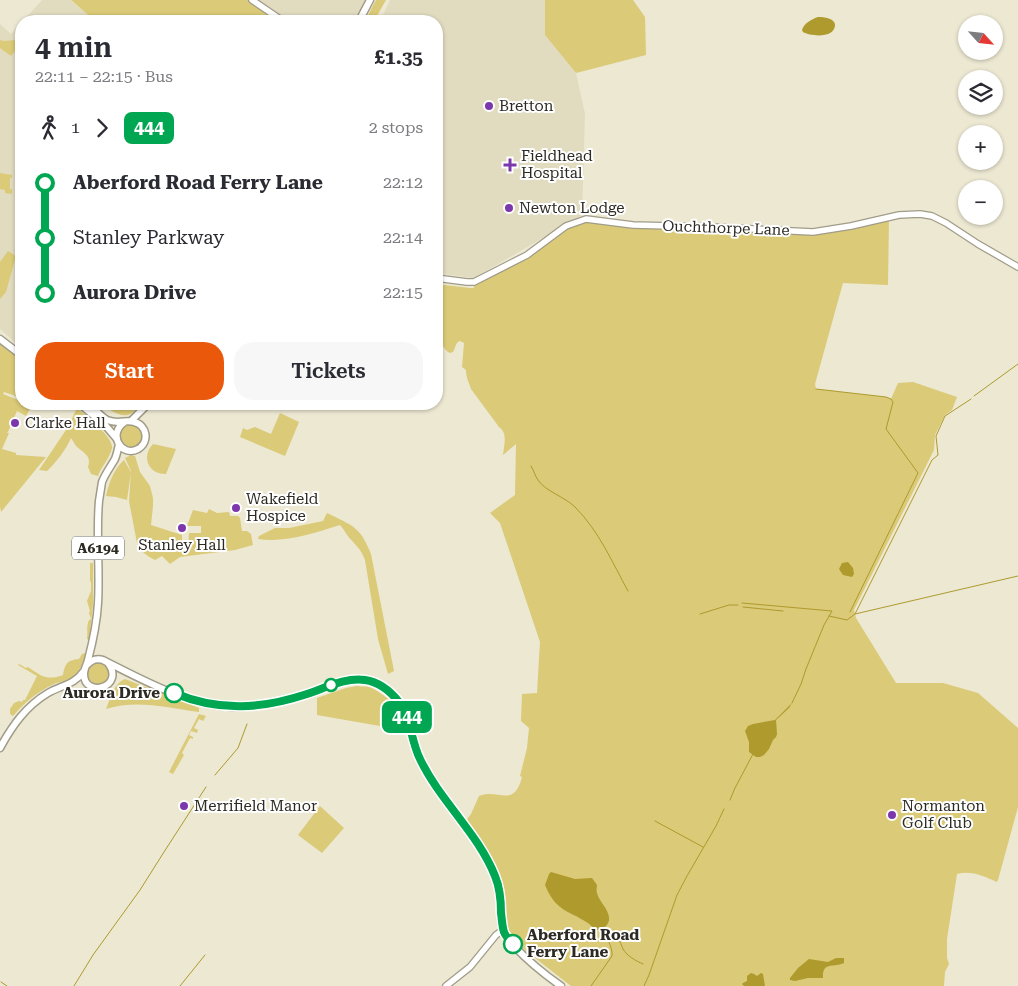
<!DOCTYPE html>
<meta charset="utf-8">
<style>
body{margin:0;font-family:"Roboto Serif",serif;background:#f7f7f7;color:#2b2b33;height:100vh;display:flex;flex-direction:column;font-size:19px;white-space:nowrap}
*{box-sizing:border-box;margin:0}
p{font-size:16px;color:#7c7c81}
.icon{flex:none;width:28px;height:28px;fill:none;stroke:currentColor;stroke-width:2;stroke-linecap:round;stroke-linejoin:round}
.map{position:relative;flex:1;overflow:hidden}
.panel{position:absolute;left:15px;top:15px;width:428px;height:395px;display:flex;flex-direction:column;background:#fff;border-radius:20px;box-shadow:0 1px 4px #0004}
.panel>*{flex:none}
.badge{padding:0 10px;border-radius:8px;font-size:18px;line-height:32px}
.needle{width:32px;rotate:117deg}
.tools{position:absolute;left:958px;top:15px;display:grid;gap:10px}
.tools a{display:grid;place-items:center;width:45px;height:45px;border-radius:50%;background:#fff;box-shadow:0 1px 4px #0004;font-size:25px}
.map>.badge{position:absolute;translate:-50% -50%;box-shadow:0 0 0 2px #fff}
.legs{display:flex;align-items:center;gap:8px;height:55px;padding:0 20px;font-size:16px}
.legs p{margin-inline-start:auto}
.overview{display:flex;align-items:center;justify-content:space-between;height:85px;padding:0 20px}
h1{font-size:28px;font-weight:600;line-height:38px}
.action{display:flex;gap:10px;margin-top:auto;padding:10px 20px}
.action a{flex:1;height:58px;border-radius:20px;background:#ea580c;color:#fff;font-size:20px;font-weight:600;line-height:58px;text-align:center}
.action a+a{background:#f7f7f7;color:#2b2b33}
ul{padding:0 20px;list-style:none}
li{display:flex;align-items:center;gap:18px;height:55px;font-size:19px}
li i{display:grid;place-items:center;width:8px;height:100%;margin:0 6px;background:currentColor}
li i::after{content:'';width:12px;height:12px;margin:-6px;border:4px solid;border-radius:50%;background:#fff}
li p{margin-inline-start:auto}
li:first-child i{background:linear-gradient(#0000 50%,currentColor 0)}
li:last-child i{background:linear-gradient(currentColor 50%,#0000 0)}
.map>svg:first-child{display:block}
.built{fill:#e1dbbf}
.green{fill:#dbca77}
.water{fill:#ae9a2d}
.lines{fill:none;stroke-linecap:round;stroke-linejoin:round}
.stream{stroke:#ae9a2d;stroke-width:1}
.secondary-casing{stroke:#a09c88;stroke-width:8}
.primary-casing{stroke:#a09c88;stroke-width:9}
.secondary{stroke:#fff;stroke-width:5.5}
.primary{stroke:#fff;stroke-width:6}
.line-1-casing{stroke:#fff;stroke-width:11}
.line-1{stroke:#00a651;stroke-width:8}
.poi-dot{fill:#7b37ab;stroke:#fff;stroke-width:2}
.stop-1-dot{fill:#fff;stroke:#00a651;stroke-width:2.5}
.labels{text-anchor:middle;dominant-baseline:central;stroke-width:4;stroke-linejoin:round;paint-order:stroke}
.shield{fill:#fff;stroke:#6b6a64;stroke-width:1}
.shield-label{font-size:14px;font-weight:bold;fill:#2c2a22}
.poi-label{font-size:15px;fill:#2c2a22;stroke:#fff;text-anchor:start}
.street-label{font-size:15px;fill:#2c2a22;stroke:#fff}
.stop-label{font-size:15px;font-weight:bold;fill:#2c2a22;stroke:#fff;text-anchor:end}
</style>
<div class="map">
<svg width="1018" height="986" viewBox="0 0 1018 986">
<rect width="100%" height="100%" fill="#ece8d2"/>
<path class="built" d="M42 0H70L95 21H23Z
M256 0H365L355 21H287Z
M390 0H545V35L576 73 585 114 582 215 474 278 436 273V21H380Z
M21 23V348L0 329V24L11 34Z"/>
<path class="green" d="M71 0H247L278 21H96L93 19 94 21H82L88 15Z
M376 0H386L374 21H365Z
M545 0H633L645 17 646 55 576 73 545 35Z
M0 40 4 41 17 40 20 44 11 56 0 48Z
M0 173 12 175V178H10V189H12V194L5 193V190L0 189Z
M889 217 888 285 843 283 815 384 816 389 886 397 891 399 898 383 913 382 957 397 952 410 945 415 935 435 934 450 854 610 856 618 896 683H943L978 693 1018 728V807L998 880 997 882C984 876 971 870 957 874L947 939V958L949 964 945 972 944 986H571L526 951 505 927 503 891 498 871 465 822 471 814 479 796C498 788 514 809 522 777L520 776 527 748 529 728 521 721 522 694 537 693 540 642 500 523 490 513 515 495 516 444 503 455C504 445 508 433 499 427L471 389C469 382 466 378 466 370L462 367 464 343 460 341C455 343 456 347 453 352L450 353C443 350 443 342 436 338V284L470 288H474V282L527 255 553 235 586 219 613 222 813 232Z
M8 251 16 256 6 292 0 299V262Z
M0 342 21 360V398L4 392 3 394 21 401V404H29L32 405 26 416 17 411 8 432H6L9 433 2 449 16 453V455L46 457 1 512 0 506Z
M101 404H141C138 407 135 411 132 413 122 420 109 409 101 404Z
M77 408C85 415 114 437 112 448 110 458 101 467 98 476L91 474 88 467C92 455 83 453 76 446 74 443 73 441 71 438 67 448 55 464 47 471L39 470 68 427Z
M280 413 299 422 285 456 240 437 243 428 247 430 255 427 271 434Z
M119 436a12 12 0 1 1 24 0a12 12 0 1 1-24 0Z
M153 444 176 449 166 474C148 475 141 456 153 444Z
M131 455 135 456 140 472 150 486 153 498V506L151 525 182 535V550H188L189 533H201V526H187L193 510 207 513 209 509 217 513 229 512 230 516H238L240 518 242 531H247L251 534 253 545 235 550 180 557 170 564 162 556 155 560C147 556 141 552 137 543L129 501 131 471 125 458Z
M124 460 131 472 127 500 116 497 106 496C109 482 114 469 124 460Z
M327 513C353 526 360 526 371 554L394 671 388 674 378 639 365 560C360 547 355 545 347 535 345 532 343 528 340 525 314 533 286 543 258 539L259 536 275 528H289L323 521Z
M90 563H93V604L89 640 87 639C88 633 86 626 89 620L91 619 89 613 90 611 87 601 91 591V582L90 581Z
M86 653C83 660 81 670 76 675 71 681 60 681 54 684 37 692 25 702 13 716L10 714V709L14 703 19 701 22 702 23 700H25L37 676 18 665 19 664 26 668 28 667C41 676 47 681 63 675 65 664 67 660 79 659L82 654Z
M87 673a11 11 0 1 1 22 0a11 11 0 1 1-22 0Z
M125 679 199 708V712C169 708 136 699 106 709 111 698 113 684 125 679Z
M357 686C361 687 365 686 369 687 373 688 377 691 380 693 395 703 403 711 403 730L317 715V698L346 688Z
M199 714 206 716 203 721 199 719 194 728 198 730 197 733 191 731 189 735 193 737V739L190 738 182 753 184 755 173 774 169 772Z
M320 806 344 828 322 853 298 835Z"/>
<path class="water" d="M818 17C825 17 839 19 834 29 830 38 810 36 803 32L802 30C804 23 812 19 818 17Z
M848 562 853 568 854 574 852 577 843 575 839 569 842 563Z
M792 703 789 708 776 720 777 734 776 737 773 740 769 749 764 755 760 757H756L749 752V742L745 731 748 726 753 724 775 720Z
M551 872 575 879 592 878 597 885C597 887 596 890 597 893 599 903 616 915 606 926 603 930 600 930 595 930 589 922 584 921 576 916 560 909 552 902 545 885L549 874Z
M836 958H844V963C834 968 822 961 823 978H808L795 981 790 980V978L798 968 809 959 828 962Z
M751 973 754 974 757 976 761 973 763 974 765 986H744L742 984 743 983 747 981V976Z"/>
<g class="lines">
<path class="stream" d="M816 389 886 397 891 399 893 402 886 429 918 473 850 612
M974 396 1018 364
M531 466C534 471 535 476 538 480 545 491 565 497 575 507 599 531 612 562 628 591
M742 603 832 611 824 625 806 669 801 684 792 703
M743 607 783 611
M700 614 729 605H738
M855 614 932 460 938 455 936 436 945 416 971 399
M829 616 847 620 855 614 1018 576
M215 775 238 748 247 724
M730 800 735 788 753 754
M655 821 703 847
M614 930C618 935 620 942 623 949 627 956 636 961 643 964
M1 982 7 986
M74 986 93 955 140 890 164 852 206 787
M180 986 205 955
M591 986 612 956C613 946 605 938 605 928
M644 986 649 975 677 895 687 876 716 826 724 809"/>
<g class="secondary-casing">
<path id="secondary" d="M252 0 283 21
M436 278 467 282H474L527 255 566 226 586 219 633 225 712 227 813 232 851 226 899 215 920 214 932 216 946 223 978 244 1018 267
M446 986 470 967 496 935 503 930"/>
</g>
<g class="primary-casing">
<path id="primary" d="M359 21 370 0
M0 339 21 355
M80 404 105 425 117 439
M90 404C95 410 100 416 107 420 120 425 125 419 134 422 147 425 150 442 138 449 121 458 107 433 125 422
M131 421 148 404
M108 663C126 687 84 699 84 674 84 669 87 664 88 660 93 641 97 622 98 603 100 569 96 535 99 501 100 495 101 488 102 482 105 474 111 466 115 459 117 454 118 449 119 444
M87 665C91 660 97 658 103 660 141 679 189 706 233 707 253 707 273 704 293 698 321 690 355 669 383 687 412 706 407 732 420 759 436 793 464 820 483 852 491 865 498 879 500 894 501 906 499 921 504 932 506 938 511 942 515 947 529 962 544 974 561 986
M0 748C12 726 26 706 48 693 62 685 74 685 84 671"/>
</g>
<use href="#secondary" class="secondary"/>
<use href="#primary" class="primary"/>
</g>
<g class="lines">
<g class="line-1-casing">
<path id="line-1" d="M174 693C219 712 262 709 307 694 325 688 346 677 365 680 379 682 391 692 399 702 411 718 411 741 420 759 440 801 478 833 495 876 500 888 501 901 501 913 502 919 502 926 504 932 506 937 509 940 513 944"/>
</g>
<use href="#line-1" class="line-1"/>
</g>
<g class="poi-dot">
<circle cx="489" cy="106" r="5"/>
<path d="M507.5 157.5h5v5h5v5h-5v5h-5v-5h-5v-5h5z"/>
<circle cx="509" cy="208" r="5"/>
<circle cx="15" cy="423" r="5"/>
<circle cx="236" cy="508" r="5"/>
<circle cx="182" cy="528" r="5"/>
<circle cx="184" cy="806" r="5"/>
<circle cx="892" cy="815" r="5"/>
</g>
<g class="stop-1-dot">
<circle cx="331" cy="685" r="6"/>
<circle cx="174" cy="693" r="9"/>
<circle cx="513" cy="944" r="9"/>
</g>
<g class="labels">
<rect class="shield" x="72" y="536.5" width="52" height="23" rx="4"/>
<g class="shield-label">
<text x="98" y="548">A6194</text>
</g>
<g class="poi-label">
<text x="499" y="106">Bretton</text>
<text x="521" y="156">Fieldhead<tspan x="521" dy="17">Hospital</tspan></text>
<text x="519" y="208">Newton Lodge</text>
<text x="25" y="423">Clarke Hall</text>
<text x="246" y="499">Wakefield<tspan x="246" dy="17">Hospice</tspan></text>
<text x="182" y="545" text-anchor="middle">Stanley Hall</text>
<text x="194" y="806">Merrifield Manor</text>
<text x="902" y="806">Normanton<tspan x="902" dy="17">Golf Club</tspan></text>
</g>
<g class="street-label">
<text transform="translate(726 228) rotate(2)">Ouchthorpe Lane</text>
</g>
<g class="stop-label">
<text x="160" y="693">Aurora Drive</text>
<text x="527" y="935" text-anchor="start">Aberford Road<tspan x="527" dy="17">Ferry Lane</tspan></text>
</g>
</g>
</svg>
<div class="tools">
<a><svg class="needle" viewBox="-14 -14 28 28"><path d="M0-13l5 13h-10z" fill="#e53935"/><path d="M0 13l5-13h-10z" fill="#7c7c81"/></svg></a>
<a><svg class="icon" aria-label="layers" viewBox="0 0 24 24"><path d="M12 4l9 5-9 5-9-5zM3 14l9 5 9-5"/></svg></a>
<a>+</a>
<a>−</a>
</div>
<b class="badge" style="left:407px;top:717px;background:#00a651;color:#fff">444</b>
<section class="panel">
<div class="overview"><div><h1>4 min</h1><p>22:11 – 22:15 · Bus</p></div><b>£1.35</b></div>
<div class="legs"><svg class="icon" aria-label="walk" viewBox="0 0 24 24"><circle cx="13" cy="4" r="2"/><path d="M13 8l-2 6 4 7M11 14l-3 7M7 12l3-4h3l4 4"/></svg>1<svg class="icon" aria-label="forward" viewBox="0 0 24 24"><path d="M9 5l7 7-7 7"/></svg><b class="badge" style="background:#00a651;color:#fff">444</b><p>2 stops</p></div>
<ul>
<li><i style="color:#00a651"></i><b>Aberford Road Ferry Lane</b><p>22:12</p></li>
<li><i style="color:#00a651"></i><span>Stanley Parkway</span><p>22:14</p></li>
<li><i style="color:#00a651"></i><b>Aurora Drive</b><p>22:15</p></li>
</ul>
<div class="action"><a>Start</a><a>Tickets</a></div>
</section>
</div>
